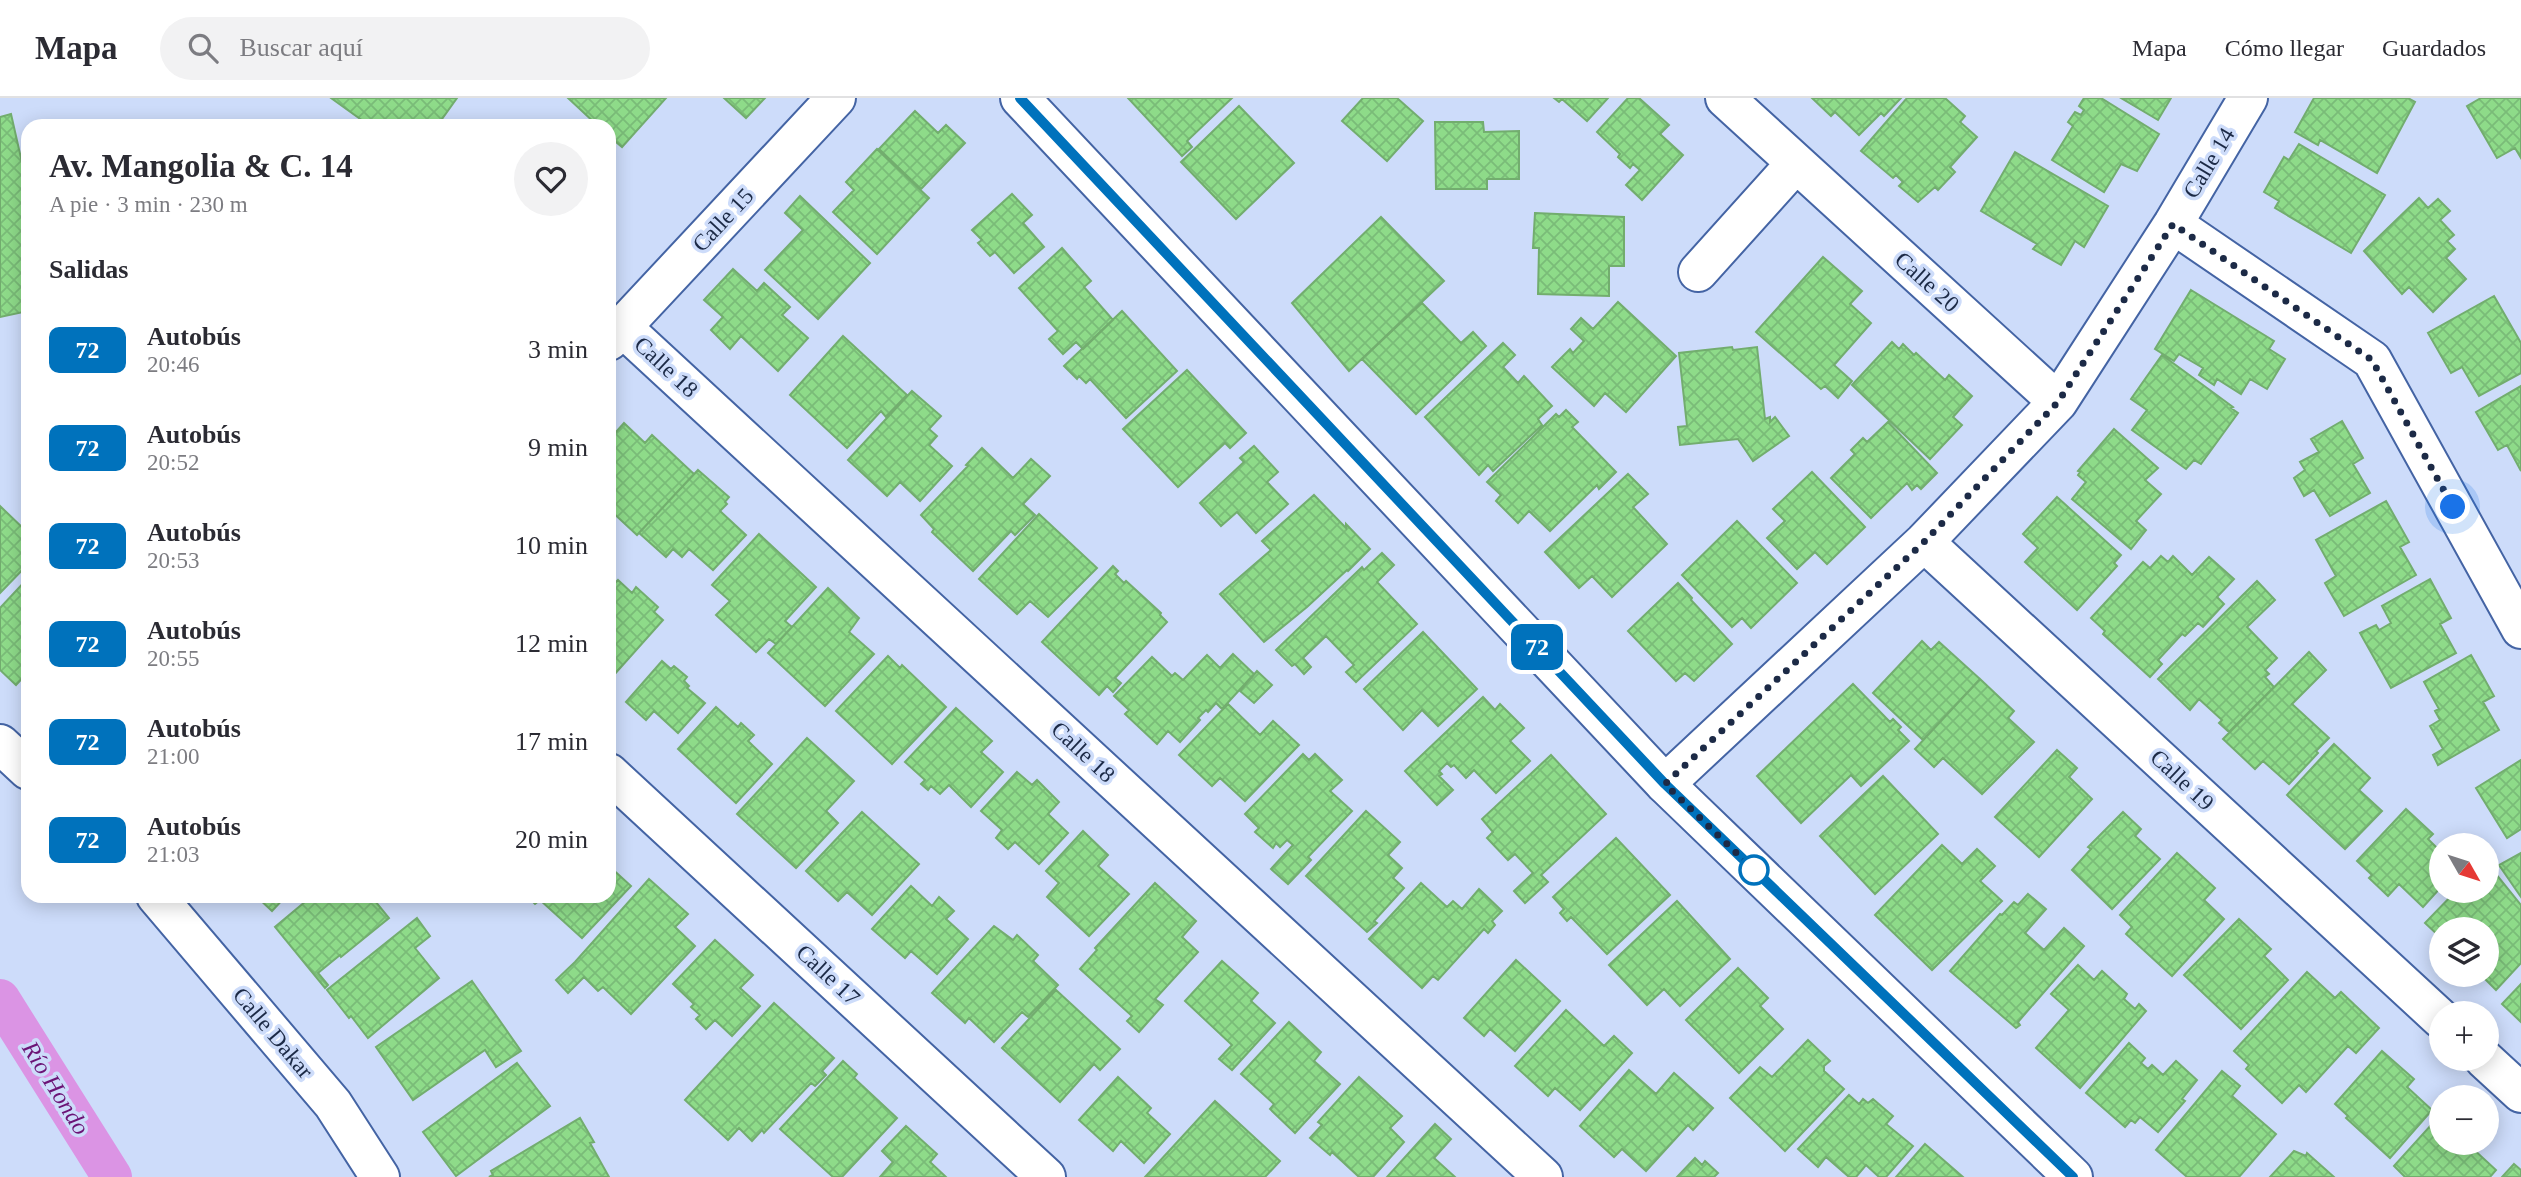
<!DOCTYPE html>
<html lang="es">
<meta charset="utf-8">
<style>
body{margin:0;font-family:Georgia,serif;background:#f2f2f3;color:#2b2b33;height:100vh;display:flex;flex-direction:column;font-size:26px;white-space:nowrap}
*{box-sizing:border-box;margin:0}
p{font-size:23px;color:#7c7c81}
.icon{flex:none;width:38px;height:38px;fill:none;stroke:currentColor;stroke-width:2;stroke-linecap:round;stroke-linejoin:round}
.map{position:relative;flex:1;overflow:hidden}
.sheet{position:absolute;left:21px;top:21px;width:595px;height:784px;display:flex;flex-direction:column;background:#fff;border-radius:21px;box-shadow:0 4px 18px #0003}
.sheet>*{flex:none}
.badge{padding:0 14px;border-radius:10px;font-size:24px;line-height:46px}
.needle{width:46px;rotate:129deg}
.controls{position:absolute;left:2429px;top:735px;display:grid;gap:14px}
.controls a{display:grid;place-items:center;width:70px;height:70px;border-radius:50%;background:#fff;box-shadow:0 4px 18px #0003;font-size:35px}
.you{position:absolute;width:35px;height:35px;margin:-18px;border:5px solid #fff;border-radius:50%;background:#1a73e8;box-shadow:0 0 0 10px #1a73e833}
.map>.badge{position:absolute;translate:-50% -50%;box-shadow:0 0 0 4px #fff}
h2{padding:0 28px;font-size:26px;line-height:63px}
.round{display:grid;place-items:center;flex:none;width:74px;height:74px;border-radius:37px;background:#f2f2f3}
.head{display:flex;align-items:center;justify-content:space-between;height:119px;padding:0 28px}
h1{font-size:33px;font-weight:700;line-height:52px}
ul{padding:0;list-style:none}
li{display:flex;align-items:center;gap:21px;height:98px;padding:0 28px}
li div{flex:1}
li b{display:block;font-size:26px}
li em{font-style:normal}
li .badge{min-width:77px;font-weight:700;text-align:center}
header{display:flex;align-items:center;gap:42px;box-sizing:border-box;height:98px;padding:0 35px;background:#fff;border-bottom:2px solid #e1e1e2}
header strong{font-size:33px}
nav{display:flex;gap:38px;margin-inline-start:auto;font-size:24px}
.search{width:490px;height:63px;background:#f2f2f3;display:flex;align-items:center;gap:18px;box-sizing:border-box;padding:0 24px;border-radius:38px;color:#7c7c81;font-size:26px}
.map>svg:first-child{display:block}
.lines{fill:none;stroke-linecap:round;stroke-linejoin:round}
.canal{stroke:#db94e4;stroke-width:40}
.building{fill:url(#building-cross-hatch);stroke:#72ad6e;stroke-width:2}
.street-casing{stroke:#4464a4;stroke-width:42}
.secondary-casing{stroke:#4464a4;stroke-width:42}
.street{stroke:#fff;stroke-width:38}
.secondary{stroke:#fff;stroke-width:38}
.line-casing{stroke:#fff;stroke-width:16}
.line{stroke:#0072bc;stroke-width:10}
.walk{stroke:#1c2a46;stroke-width:7;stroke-dasharray:0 12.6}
.stop-dot{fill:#fff;stroke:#0072bc;stroke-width:3.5}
.labels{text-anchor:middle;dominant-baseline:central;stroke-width:7;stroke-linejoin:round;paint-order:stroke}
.street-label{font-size:23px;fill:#1c2a46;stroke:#cddcfa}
.water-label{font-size:24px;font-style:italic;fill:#6b1476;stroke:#cddcfa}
</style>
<header>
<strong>Mapa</strong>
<div class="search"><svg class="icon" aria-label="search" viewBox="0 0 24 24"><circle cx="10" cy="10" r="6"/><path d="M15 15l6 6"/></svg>Buscar aquí</div>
<nav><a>Mapa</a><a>Cómo llegar</a><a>Guardados</a></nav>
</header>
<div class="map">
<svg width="2521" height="1079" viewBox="0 0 2521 1079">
<defs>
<pattern id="building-cross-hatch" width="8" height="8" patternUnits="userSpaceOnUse" patternTransform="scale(1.75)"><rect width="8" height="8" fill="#8edb89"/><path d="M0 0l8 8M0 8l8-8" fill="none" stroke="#7abc78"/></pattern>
</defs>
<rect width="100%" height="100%" fill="#cddcfa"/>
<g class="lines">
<path class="canal" d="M0 901 112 1079"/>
</g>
<path class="building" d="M331 0H457L437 28H370Z
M568 0H666L622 49 609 38V28H598Z
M724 0H765L746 20Z
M1128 0H1232L1187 43 1192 49 1182 58Z
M1363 0H1397L1423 23 1387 63 1342 23Z
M1554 0H1608L1587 23 1562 1 1559 4Z
M1628 0H1639L1669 27 1660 36 1683 57 1642 102 1626 87 1640 72 1633 66 1630 70 1618 59 1620 56 1597 34Z
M1812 0H1901L1884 18 1881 15 1859 37 1835 14 1831 18Z
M1907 0H1945L1965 18 1960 24 1977 39 1950 69 1955 74 1938 92 1935 89 1918 104 1899 88 1903 84 1896 77 1893 80 1861 53Z
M2084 0H2101L2159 36 2137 73 2121 66 2104 94 2052 62 2073 28 2068 24 2075 14 2081 17 2084 12 2079 8Z
M2121 0H2171L2158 22Z
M2314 0H2408L2415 4 2377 75 2320 42 2318 47 2295 34Z
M2481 0H2521V60L2515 50 2497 60 2467 8Z
M1239 8 1294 65 1236 121 1181 64Z
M915 13 938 35 946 27 965 45 921 91 879 51Z
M11 16 28 91V213L0 219V19Z
M1435 24H1483L1484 34 1519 33V81H1487V91H1436Z
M2299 46 2385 97 2351 155 2275 110 2279 103 2264 94 2284 59 2289 62Z
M877 51 929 100 877 156 833 114 854 92 846 84Z
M2015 54 2108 108 2084 149 2075 143 2061 167 2033 151 2037 146 1981 113Z
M1012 96 1032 117 1023 125 1044 149 1014 175 995 154 990 158 978 145 982 142 972 132Z
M800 98 870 165 818 221 765 172 803 132 785 115Z
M2419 100 2428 110 2438 101 2450 113 2440 122 2454 137 2447 143 2455 151 2446 160 2466 181 2433 214 2409 189 2402 196 2364 153Z
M1535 115 1624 119V168H1609V198L1538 196 1539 150H1533Z
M1381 119 1444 183 1349 273 1292 205Z
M1062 150 1091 183 1084 189 1113 222 1083 251 1076 244 1063 256 1049 241 1058 233 1019 190Z
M1823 159 1862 193 1850 206 1871 225 1834 267 1852 283 1838 300 1825 288 1821 291 1756 234Z
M733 171 757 193 764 185 790 209 782 217 808 240 778 273 741 238 730 251 711 232 723 219 704 202Z
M2191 192 2274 243 2269 251 2285 261 2267 291 2250 281 2241 296 2217 281 2214 287 2199 277 2203 270 2179 256 2174 263 2155 251Z
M2494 198 2521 245V275L2479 298 2462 269 2451 275 2428 235Z
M1618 204 1676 258 1626 314 1605 295 1594 308 1552 269 1570 251 1573 255 1584 243 1571 231 1581 220 1593 231Z
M1422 205 1461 245 1473 234 1486 248 1416 316 1362 261Z
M1122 213 1177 273 1126 320 1090 281 1086 285 1079 278 1077 281 1064 268Z
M843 238 907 297 886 319 881 313 847 350 790 297Z
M1892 244 1899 251 1903 246 1914 257 1916 255 1945 282 1949 277 1972 298 1953 319 1962 327 1930 361 1852 287Z
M1503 245 1515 257 1503 269 1518 285 1524 278 1552 308 1538 321 1542 327 1493 373 1488 367 1479 377 1425 319Z
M1732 249 1733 252 1757 249 1765 321 1770 319V324L1775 319 1789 338 1753 363 1738 341 1680 347 1678 329 1687 328 1679 255Z
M2162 257 2233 309 2231 310 2238 315 2201 366 2194 362 2186 371 2132 332 2147 312 2131 301Z
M1187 272 1246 335 1230 350 1225 345 1178 389 1123 331Z
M2521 288V373L2507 347 2498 352 2476 314Z
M912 293 941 318 929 331 937 338 929 347 952 368 920 403 900 384 887 398 848 362Z
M1566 312 1578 324 1572 329 1616 374 1599 391 1597 387 1550 433 1529 413 1518 425 1496 403 1501 397 1487 384 1556 316 1559 319Z
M2342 323 2363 360 2353 366 2370 395 2330 418 2314 392 2304 398 2294 380 2305 372 2300 364 2319 354 2311 341Z
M1888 324 1937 375 1921 391 1917 387 1912 392 1907 385 1871 420 1831 380 1855 356 1851 352 1863 340 1867 344Z
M624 325 645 345 652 337 694 376 637 437 610 412 613 409 609 406V342Z
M2114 331 2158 370 2145 382 2161 396 2136 423 2146 432 2131 451 2072 401 2086 384 2078 377 2080 374 2078 373Z
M1254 348 1278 374 1267 384 1288 406 1256 435 1237 414 1221 428 1200 405 1244 364 1240 360Z
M982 350 1013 380 1031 361 1050 378 1023 406 1035 417 1015 437 1011 433 973 473 932 434 934 431 921 417 968 368 966 367Z
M698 372 729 399 725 404 727 406 720 413 746 437 713 472 689 451 682 459 673 451 666 459 639 435Z
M1812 374 1865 429 1827 466 1815 454 1797 471 1767 440 1785 423 1773 411Z
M1628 376 1648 396 1633 409 1667 446 1612 499 1592 478 1579 490 1545 454Z
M1314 397 1346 430V426L1370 451 1348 473 1347 472 1307 509 1264 544 1220 496 1271 452 1262 443Z
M2057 399 2121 457 2114 465 2117 468 2077 512 2025 464 2038 450 2023 436Z
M2386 403 2409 444 2400 449 2416 477 2344 518 2325 485 2336 478 2316 442Z
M0 408 28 435V466L0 495Z
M1039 416 1097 470 1048 519 1030 503 1017 516 979 481Z
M1737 423 1797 485 1751 530 1742 520 1732 529 1682 477Z
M759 436 816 489 785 523 792 529 776 546 769 541 756 554 716 517 730 503 712 487Z
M1382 455 1394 467 1377 484 1417 526 1356 584 1346 574 1354 567 1326 538 1303 560 1311 569 1304 576 1295 566 1292 568 1276 552 1362 469 1364 472Z
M2161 458 2168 464 2173 458 2192 477 2209 459 2234 481 2217 499 2224 506 2203 529 2198 525 2185 538 2182 536 2158 562 2162 566 2150 579 2103 536 2105 533 2091 520 2143 464 2150 470Z
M1113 468 1118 473 1115 476 1124 485 1126 483 1161 515 1160 517 1167 524 1115 580 1121 585 1113 594 1107 588 1099 597 1042 544Z
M28 480V574L16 587 0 572V510Z
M2430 481 2451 520 2440 526 2456 555 2391 590 2360 535 2376 527 2379 532 2391 525 2382 508Z
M618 482 632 495 636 489 658 509 654 514 663 522 613 578 609 574V491Z
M2257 483 2275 502 2247 529 2277 560 2265 572 2269 576 2265 579 2274 589 2229 634 2219 625 2222 622 2199 601 2190 612 2158 581Z
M1678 485 1692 500 1691 502 1732 546 1694 583 1685 575 1676 583 1628 533Z
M828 490 859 520 849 534 874 556 825 608 768 555Z
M1423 534 1477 591 1438 628 1422 612 1403 632 1364 591Z
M1922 543 1931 552 1939 544 1980 581 1923 642 1873 595Z
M2309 554 2326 572 2292 606 2329 640 2316 653 2318 655 2289 686 2263 663 2255 671 2223 641Z
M1233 556 1254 576 1222 611 1216 605 1208 614 1206 612 1198 620 1200 622 1180 644 1168 633 1157 646 1125 616 1129 612 1114 598 1152 559 1172 578 1175 575 1183 582 1207 557 1220 570Z
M2471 557 2494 598 2483 604 2499 632 2438 667 2433 657 2443 651 2430 628 2440 622 2435 613 2439 611 2424 584Z
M888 558 900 570 902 567 946 609 892 666 836 613Z
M662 563 671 571 674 568 687 579 684 583 689 588 687 590 705 605 678 635 654 613 646 622 626 604Z
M1257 573 1272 587 1254 605 1240 593Z
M1980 581 2014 613 2008 620 2034 644 1982 696 1943 660 1934 669 1915 651Z
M1853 586 1890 624 1893 621 1901 629 1898 632 1909 643 1861 688 1851 677 1801 725 1757 678Z
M1483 599 1495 612 1500 606 1524 630 1510 643 1530 663 1496 695 1474 672 1466 680 1454 667 1451 669 1447 665 1439 673 1442 676 1439 678 1453 692 1437 707 1405 673Z
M1228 606 1260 637 1273 623 1299 647 1245 703 1220 680 1212 688 1179 657Z
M716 609 738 629 741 625 754 637 748 643 772 666 736 705 678 651Z
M956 610 992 643 981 654 1003 674 971 709 949 687 940 696 931 688 928 692 921 686 925 682 905 664Z
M807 640 854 683 826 713 838 725 796 770 737 716Z
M2334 646 2370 680 2359 692 2382 713 2345 751 2287 697Z
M2057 652 2077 670 2069 679 2092 701 2039 759 1995 719Z
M1303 656 1309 662 1315 656 1342 682 1330 693 1352 713 1308 759 1311 762 1288 786 1271 771 1293 747 1287 742 1280 749 1276 745 1273 750 1255 734 1259 730 1245 716Z
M1551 657 1606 716 1541 777 1548 784 1525 805 1514 793 1533 775 1515 756 1508 762 1487 740 1493 734 1482 721Z
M2521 662V731L2507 740 2476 690Z
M1017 674 1032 687 1037 682 1059 704 1048 716 1068 735 1039 766 1015 744 1008 751 996 740 1002 732 981 713Z
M1883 678 1938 736 1875 796 1820 738Z
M2406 711 2433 736 2428 741 2441 754V789L2423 809 2399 786 2388 798 2369 780 2372 777 2357 763Z
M1366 713 1400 744 1388 757 1402 770 1393 780 1404 790 1374 823 1377 825 1367 834 1306 778Z
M862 714 919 766 872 817 847 794 838 803 806 773Z
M2123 714 2141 731 2135 738 2160 761 2112 811 2072 772 2091 751 2088 749Z
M1083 733 1108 757 1098 768 1129 796 1089 838 1047 799 1059 785 1046 773Z
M1616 740 1670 797 1607 856 1571 819 1567 823 1560 815 1564 811 1553 799Z
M1942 747 1962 766 1977 751 1995 768 1980 783 2002 803 1932 872 1875 817Z
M2177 755 2215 790 2204 802 2224 821 2172 878 2126 836 2132 829 2120 817Z
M2521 755V799L2499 767Z
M2487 765 2521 807V865L2496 892 2481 877H2487V831H2441V840L2425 825 2456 793H2487Z
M609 768 631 788 582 840 540 802 535 806 527 798H609Z
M649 781 688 816 675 829 695 848 631 916 603 889 598 893 584 879 568 895 556 882 575 864Z
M1155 785 1196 823 1182 839 1198 854 1155 901 1163 907 1139 934 1127 923 1132 918 1080 871 1097 852 1095 850Z
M1421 785 1447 809 1453 803 1462 811 1479 791 1502 813 1492 823 1495 827 1488 835 1484 831 1438 882 1433 878 1422 890 1369 841Z
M911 788 932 808 939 799 954 813 946 821 968 841 937 876 911 853 905 860 872 831Z
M2028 796 2046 811 2025 835 2044 852 2064 830 2084 848 2018 924 2020 927 2016 930 1950 873 2000 816 2002 817 2014 804 2018 807Z
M256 798H286L272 813Z
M312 798H371L389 820 341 859 340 857 318 875 328 887 325 890 275 829Z
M1677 803 1730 861 1680 908 1664 891 1647 907 1609 867Z
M417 820 430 838 415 850 439 880 368 940 351 918 349 920 327 892Z
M2239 821 2271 851 2264 858 2288 882 2241 931 2184 877Z
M994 828 1013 842 1017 837 1038 857 1033 863 1058 887 1028 919 1022 914 994 944 969 920 965 925 932 895Z
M715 842 753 877 740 890 760 908 732 938 715 922 706 931 696 921 700 917 691 909 694 906 673 886Z
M1516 862 1560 903 1515 953 1490 931 1484 938 1464 920Z
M1222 863 1258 895 1251 903 1275 925 1232 972 1219 961 1232 947 1185 903Z
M2078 867 2094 882 2102 873 2127 896 2124 901 2135 911 2139 906 2146 913 2080 990 2036 950 2069 912 2051 896Z
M1738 870 1768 900 1760 908 1783 931 1739 975 1686 922Z
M2307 874 2335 900 2341 894 2379 930 2356 955 2348 948 2306 994 2299 987 2282 1005 2246 971 2249 967 2234 953Z
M472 883 521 953 496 969 485 952 413 1002 376 949Z
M2521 886V924L2502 906Z
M1056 892 1120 951 1100 972 1094 966 1060 1004 1002 950Z
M774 905 834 960 822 973 826 977 815 988 811 985 764 1035 762 1032 752 1043 739 1030 728 1042 685 1002Z
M1566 912 1604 948 1614 938 1632 955 1580 1012 1555 990 1548 998 1515 968Z
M1289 924 1321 954 1314 963 1340 986 1295 1035 1270 1011 1274 1006 1241 976Z
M1808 942 1830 963 1824 968V973L1844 991 1785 1053 1730 1000 1760 969 1772 979Z
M2129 945 2145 960 2141 965 2148 971 2152 967 2163 977 2176 963 2197 982 2182 1001 2185 1003 2158 1034 2140 1019 2135 1025 2131 1022 2125 1029 2086 995Z
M2382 953 2414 981 2407 989 2432 1012 2390 1060 2346 1020 2348 1018 2335 1006Z
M843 963 857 976 854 980 897 1020 842 1079H833L780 1031Z
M517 965 550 1008 456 1078 423 1034Z
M1629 972 1656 996 1674 975 1713 1010 1693 1032 1688 1027 1646 1073 1622 1051 1614 1059 1580 1028Z
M2222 973 2240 988 2232 998 2276 1036 2239 1079H2187L2156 1052Z
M1118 979 1151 1010 1147 1015 1170 1036 1144 1065 1121 1043 1113 1053 1079 1022Z
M1359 979 1402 1018 1390 1030 1404 1044 1373 1079H1359L1332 1054 1330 1057 1310 1040 1322 1027 1318 1024Z
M1849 997 1859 1006 1863 1001 1868 1005 1873 1001 1893 1018 1886 1026 1913 1048 1886 1079H1879L1866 1067 1856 1079H1849L1826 1059 1818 1069 1798 1051Z
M1215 1003 1280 1063 1265 1079H1145Z
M2441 1016V1045H2475L2471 1049 2496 1072 2490 1079H2405L2394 1068Z
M580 1020 594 1044 590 1045 609 1079H489L493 1077 491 1073Z
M1435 1026 1451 1041 1434 1060 1455 1079H1387Z
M906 1028 937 1056 930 1064 946 1079H880L893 1064 882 1053Z
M1925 1046 1963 1079H1896Z
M2294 1053 2306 1058 2307 1055 2334 1079H2270Z
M1695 1060 1702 1067 1705 1063 1718 1075 1714 1079H1677Z
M2514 1066 2521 1072V1079H2502Z"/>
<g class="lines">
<g class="street-casing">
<path id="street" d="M1725 0 2058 304
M2173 126 2372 262 2521 531
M1698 174 1796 65
M622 229 1543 1079
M609 243 836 0
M1924 444 2441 921
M0 646 28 672
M609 675 1046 1079
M1665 686 1924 444 2058 304 2173 126 2248 0
M156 798 333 1006 380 1079
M2484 961 2521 995"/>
</g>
<g class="secondary-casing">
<path id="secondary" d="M1020 0 1665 686 2073 1079"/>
</g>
<use href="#street" class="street"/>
<use href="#secondary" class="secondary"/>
</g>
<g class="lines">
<g class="line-casing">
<path id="line" d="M1020 0 1665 686 2073 1079"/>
</g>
<use href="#line" class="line"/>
<path class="walk" d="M1754 772 1665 686 1924 444 2058 304 2173 126 2372 262 2453 409"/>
</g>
<circle class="stop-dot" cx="1754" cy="772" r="14"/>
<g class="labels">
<g class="street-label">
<text transform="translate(2209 65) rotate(-59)">Calle 14</text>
<text transform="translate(723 122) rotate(-47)">Calle 15</text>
<text transform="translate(1927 184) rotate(42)">Calle 20</text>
<text transform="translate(666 269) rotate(43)">Calle 18</text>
<text transform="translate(1083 654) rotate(43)">Calle 18</text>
<text transform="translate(2182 682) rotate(43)">Calle 19</text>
<text transform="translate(828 877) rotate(43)">Calle 17</text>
<text transform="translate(273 935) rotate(50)">Calle Dakar</text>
</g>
<g class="water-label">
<text transform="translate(56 990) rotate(58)">Río Hondo</text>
</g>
</g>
</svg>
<div class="controls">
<a><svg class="needle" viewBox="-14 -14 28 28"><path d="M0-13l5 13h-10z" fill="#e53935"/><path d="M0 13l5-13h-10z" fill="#7c7c81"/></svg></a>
<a><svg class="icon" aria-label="layers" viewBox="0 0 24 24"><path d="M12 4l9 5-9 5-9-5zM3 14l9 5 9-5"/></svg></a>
<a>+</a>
<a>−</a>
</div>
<div class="you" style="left:2453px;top:409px"></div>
<b class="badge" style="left:1537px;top:549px;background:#0072bc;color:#fff">72</b>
<section class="sheet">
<div class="head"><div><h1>Av. Mangolia &amp; C. 14</h1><p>A pie · 3 min · 230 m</p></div><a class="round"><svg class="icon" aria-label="heart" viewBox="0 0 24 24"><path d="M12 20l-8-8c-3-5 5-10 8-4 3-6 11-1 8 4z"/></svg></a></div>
<h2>Salidas</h2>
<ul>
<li><span class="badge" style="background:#0072bc;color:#fff">72</span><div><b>Autobús</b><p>20:46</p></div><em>3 min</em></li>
<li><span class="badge" style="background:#0072bc;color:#fff">72</span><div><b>Autobús</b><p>20:52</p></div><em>9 min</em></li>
<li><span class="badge" style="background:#0072bc;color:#fff">72</span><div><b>Autobús</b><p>20:53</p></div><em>10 min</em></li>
<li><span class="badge" style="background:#0072bc;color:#fff">72</span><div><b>Autobús</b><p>20:55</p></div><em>12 min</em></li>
<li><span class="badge" style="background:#0072bc;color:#fff">72</span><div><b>Autobús</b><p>21:00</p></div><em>17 min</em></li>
<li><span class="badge" style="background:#0072bc;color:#fff">72</span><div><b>Autobús</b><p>21:03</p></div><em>20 min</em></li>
</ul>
</section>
</div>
